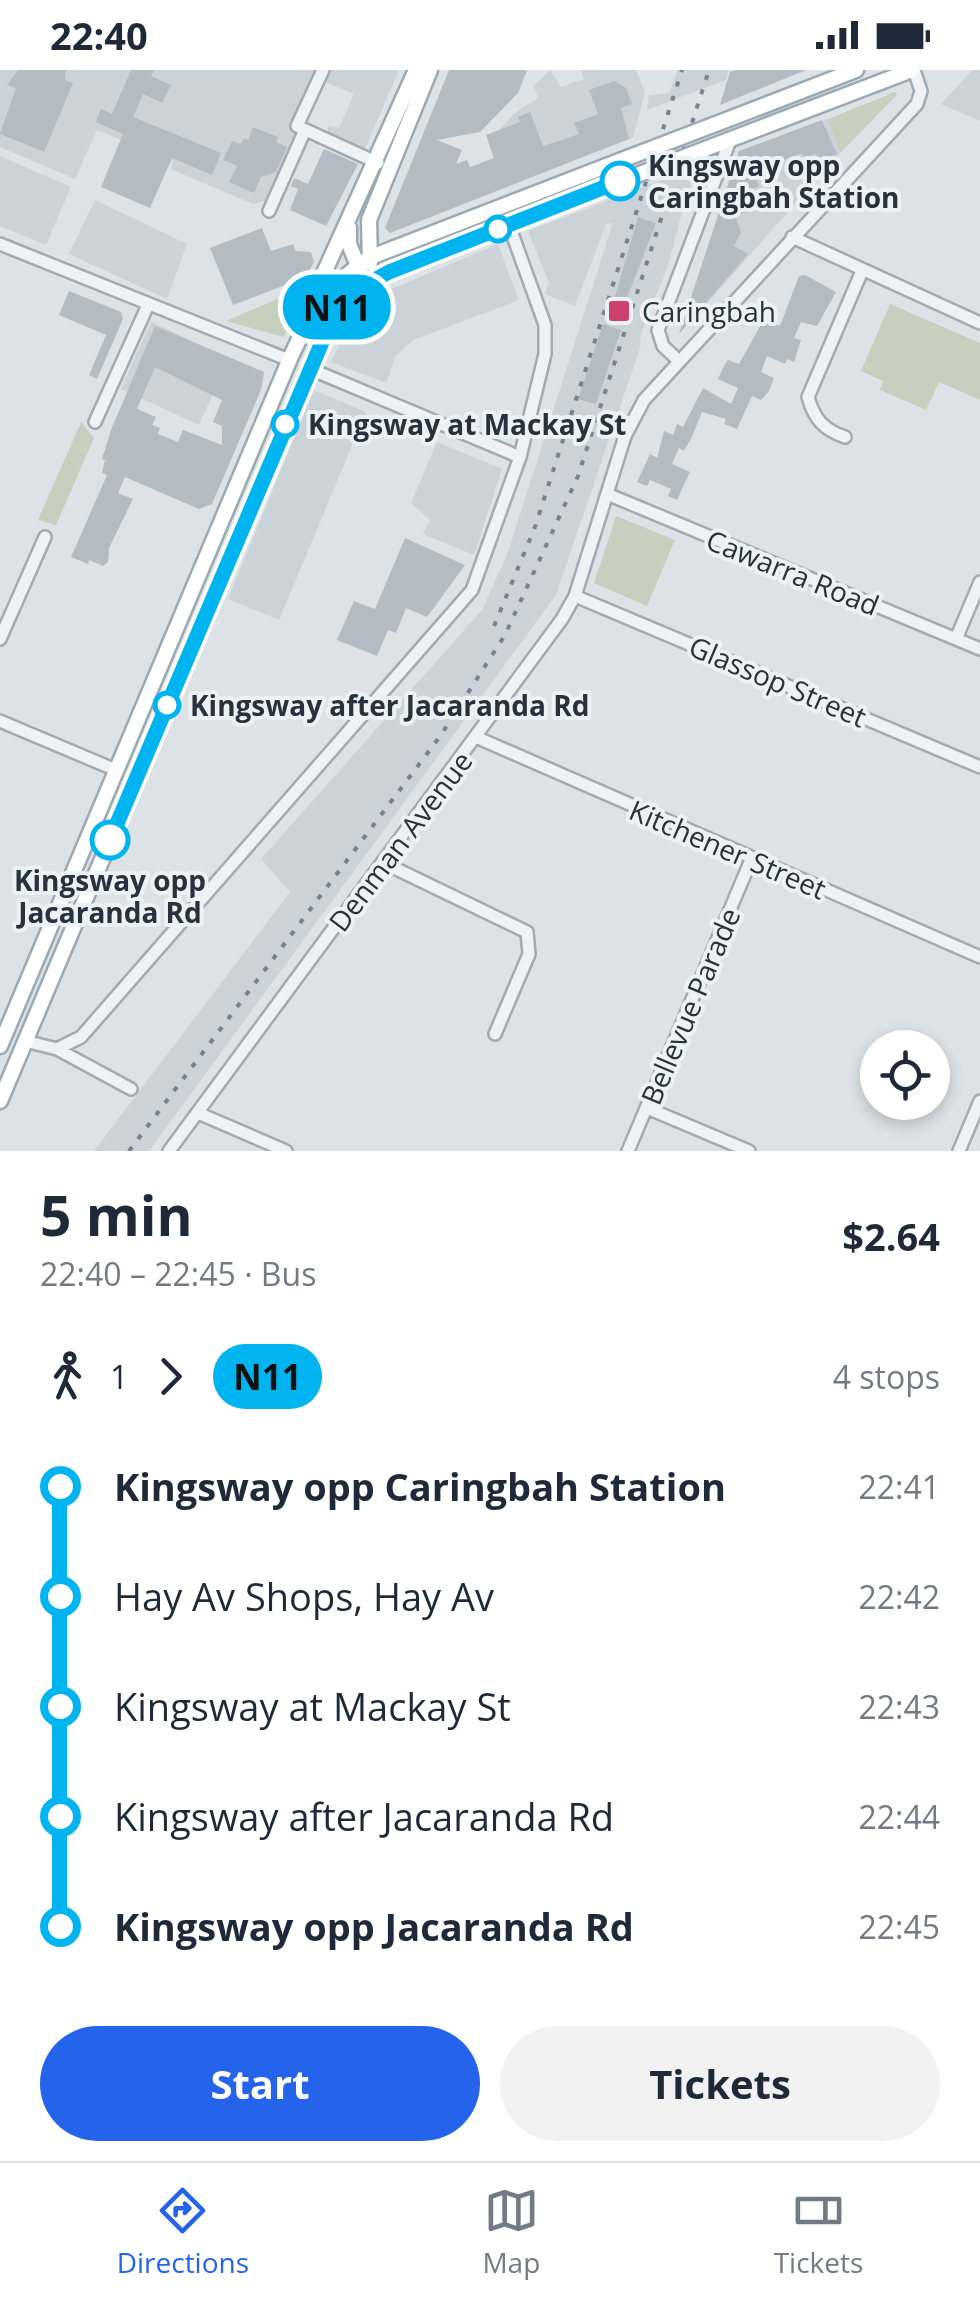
<!DOCTYPE html>
<meta charset="utf-8">
<style>
body{margin:0;font-family:"Open Sans",sans-serif;background:#f2f2f3;color:#1f2937;height:100vh;display:flex;flex-direction:column;font-size:38px;white-space:nowrap}
*{box-sizing:border-box;margin:0}
p{font-size:32px;color:#747a83}
.icon{flex:none;width:55px;height:55px;fill:none;stroke:currentColor;stroke-width:2;stroke-linecap:round;stroke-linejoin:round}
.map{position:relative;height:1081px;overflow:hidden}
.drawer{display:flex;flex-direction:column;background:#fff;flex:1}
.drawer>*{flex:none}
.badge{padding:0 20px;border-radius:32px;font-size:35px;line-height:65px}
.tools{position:absolute;left:860px;top:960px;display:grid;gap:20px}
.tools a{display:grid;place-items:center;width:90px;height:90px;border-radius:50%;background:#fff;box-shadow:0 5px 15px #0003;font-size:50px}
.map>.badge{position:absolute;translate:-50% -50%;box-shadow:0 0 0 5px #fff}
.legs{display:flex;align-items:center;gap:15px;height:110px;padding:0 40px;font-size:32px}
.legs p{margin-inline-start:auto}
.head{display:flex;align-items:center;justify-content:space-between;height:170px;padding:0 40px}
h1{font-size:55px;font-weight:700;line-height:75px}
.button{display:flex;gap:20px;margin-top:auto;padding:20px 40px}
.button a{flex:1;height:115px;border-radius:60px;background:#2563eb;color:#fff;font-size:40px;font-weight:700;line-height:115px;text-align:center}
.button a+a{background:#f2f2f3;color:#1f2937}
ul{padding:0 40px;list-style:none}
li{display:flex;align-items:center;gap:35px;height:110px;font-size:38px}
li i{display:grid;place-items:center;width:15px;height:100%;margin:0 12px;background:currentColor}
li i::after{content:'';width:25px;height:25px;margin:-12px;border:8px solid;border-radius:50%;background:#fff}
li p{margin-inline-start:auto}
li:first-child i{background:linear-gradient(#0000 50%,currentColor 0)}
li:last-child i{background:linear-gradient(currentColor 50%,#0000 0)}
.status{display:flex;justify-content:space-between;align-items:center;height:70px;padding:0 50px;background:#fff;direction:ltr}
.status svg{height:28px;fill:currentColor}
.tabs{display:flex;justify-content:space-around;align-items:center;height:140px;border-top:2px solid #e0e1e3;background:#fff;font-size:28px;color:#747a83}
.tabs a{display:grid;justify-items:center;gap:5px}
.tabs .on{color:#2563eb}
.map>svg:first-child{display:block}
.built{fill:#cbd2d8}
.green{fill:#c6d0be}
.building{fill:#b4bcc3;fill-rule:evenodd}
.lines{fill:none;stroke-linecap:round;stroke-linejoin:round}
.minor-casing{stroke:#a3aab0;stroke-width:16}
.major-casing{stroke:#9ca9b2;stroke-width:19}
.minor{stroke:#eff2f5;stroke-width:11}
.major{stroke:#fff;stroke-width:14}
.rail{stroke:#778490;stroke-width:4;stroke-dasharray:5 10;stroke-linecap:butt}
.major-bridge-casing{stroke:#9ca9b2;stroke-width:19;stroke-linecap:butt}
.major-bridge{stroke:#fff;stroke-width:14}
.line-1-casing{stroke:#fff;stroke-width:22}
.line-1{stroke:#00b5ef;stroke-width:15}
.stop-1-dot{fill:#fff;stroke:#00b5ef;stroke-width:5}
.poi-dot{fill:#cb426f;stroke:#ecf1f4;stroke-width:4}
.labels{text-anchor:middle;dominant-baseline:central;stroke-width:8;stroke-linejoin:round;paint-order:stroke}
.stop-label{font-size:28px;font-weight:bold;fill:#27323d;stroke:#ecf1f4;text-anchor:start}
.poi-label{font-size:28px;fill:#27323d;stroke:#ecf1f4;text-anchor:start}
.street-label{font-size:28px;fill:#27323d;stroke:#ecf1f4}
</style>
<div class="status"><b>22:40</b><svg viewBox="0 0 49 12"><path d="M0 12V9h3v3zM5 12V6h3v6zM10 12V3h3v9zM15 12V0h3v12zM26 1h20v11H26zM47 4h2v5h-2z"/></svg></div>
<div class="map">
<svg width="980" height="1081" viewBox="0 0 980 1081">
<rect width="100%" height="100%" fill="#dde2e6"/>
<path class="built" d="M0 0H318L292 60 298 64 267 130 253 134 171 99 173 91 97 60 75 109 0 77Z
M329 0H399L364 81 326 64 329 56 339 58 354 24 323 11Z
M550 0 561 17 584 9 581 0H636L645 22 633 68 610 75 482 93 494 88 488 72 516 42 538 28 534 16Z
M678 0H729L726 10 647 40 649 25 669 23Z
M972 0H980V51L941 34Z
M828 49 840 83 688 255 683 253 740 82Z
M0 86 71 117 46 175 0 156Z
M696 97 689 124 670 131 682 128V142L668 196 641 263 640 278 556 525 149 1081H94L290 822 261 789 482 540 508 482 613 153 606 154 575 236 545 224 549 213 528 161Z
M95 130 187 174 167 229 69 184Z
M498 174 519 230 413 270 396 286 386 313 331 292 348 257 382 223Z
M151 252 229 288 199 355 121 319Z
M314 320 366 342 279 550 228 529Z
M437 372 502 399 474 485 423 464 430 450 411 433Z"/>
<path class="green" d="M895 22 897 25 840 83 828 49Z
M300 219 284 267 226 251Z
M890 234 980 273V330L939 312 926 340 880 320 883 311 861 301Z
M81 352 94 368 56 455 38 450Z
M616 446 675 470 647 536 594 513Z"/>
<path class="building" d="M18 0H66L65 10 73 13 44 82 0 64 16 18 7 15Z
M131 0H154L151 6 171 15 162 33 143 24 133 47 221 83 212 105 172 88 150 138 101 117 123 64 96 52 101 39 112 44Z
M449 0H527L518 23 480 62 437 70 462 80 456 94 467 90 470 97 494 88 486 65 520 52 518 47 530 42 543 76 579 64 574 53 598 44 589 20 614 11 626 18 632 34 621 38 629 69 390 163 385 158Z
M737 0H806L720 35 730 2Z
M822 50 837 84 818 91 815 84 804 88 802 83 774 94 776 99 756 107 759 116 742 122 749 141 735 146 741 162 734 176 748 184 679 264 739 81Z
M253 57 278 67 276 72 287 77 276 102 261 107 254 123 229 112 237 96 223 90 232 71 241 74 244 68 248 70Z
M324 79 358 94 326 156 290 140 298 119 291 116 294 108 308 114Z
M638 147 656 153 625 233 614 230Z
M262 158 271 181 293 174 296 181 311 182 314 192 306 207 233 235 210 178Z
M805 205 836 222 817 256 801 252 794 268 801 270 794 292 787 289 785 294 767 286 761 302 774 308 769 321 761 330 752 326 737 359 724 354 726 349 702 342 691 369 684 381 679 378 672 394 690 402 677 430 668 426 671 419 650 410 647 416 637 412 650 384 657 388 664 361 673 365 677 354 683 357 703 318 731 334 738 318 718 309 724 296 728 290 739 294 764 249 780 256 799 206Z
M69 221 121 242 123 249 97 309 89 305 106 265 59 245Z
M603 254 621 260 596 334 578 329Z
M155 256 264 302 261 320 212 434 199 439 125 407 118 423 133 429 109 478 108 492 103 496 89 490 88 494 71 487 107 405 102 403 105 390 102 389 111 360ZM155 297 222 330 213 352 222 356V375L183 360 178 372 158 364 160 358 152 355 156 347 137 339Z
M405 468 465 495 427 547 406 538 396 563 388 560 377 586 337 570 354 531 375 539Z"/>
<g class="lines">
<g class="minor-casing">
<path id="minor" d="M323 0 297 56 378 93
M269 141 305 60
M792 167 980 253
M0 174 289 290
M679 291 663 276 658 260 731 68
M308 298 520 387
M95 352 148 235
M845 367C824 360 814 349 808 327L862 201
M607 424 980 579
M575 526 980 697
M0 569 45 467
M956 569 980 512
M0 651 116 700
M478 668 980 887
M384 793 527 862 529 884 495 964
M25 971 57 979 131 1019
M57 979 81 967 472 520 520 387 545 284V255L509 155
M647 1038 749 1081
M198 1043 286 1081
M169 1081 562 549 575 526 625 366 644 330 917 34 921 21 914 0
M628 1081 751 790
M959 1081 980 1031"/>
</g>
<g class="major-casing">
<path id="major" d="M721 52 856 0
M713 76 912 0
M349 157V174L361 203
M370 193 369 150 430 0
M309 236 416 0
M0 976 292 284C311 242 332 212 371 187L619 91
M0 1031 332 245 354 221 389 202 624 110"/>
</g>
<use href="#minor" class="minor"/>
<use href="#major" class="major"/>
<path class="rail" d="M494 556 535 457 682 0
M129 1081 441 665 505 565 578 406 709 0"/>
<g class="major-bridge-casing">
<path id="major-bridge" d="M619 91 721 52
M624 110 713 76"/>
</g>
<use href="#major-bridge" class="major-bridge"/>
</g>
<g class="lines">
<g class="line-1-casing">
<path id="line-1" d="M110 770 337 237 354 221 389 202 620 111"/>
</g>
<use href="#line-1" class="line-1"/>
</g>
<g class="stop-1-dot">
<circle cx="620" cy="111" r="18"/>
<circle cx="498" cy="159" r="12"/>
<circle cx="285" cy="354" r="12"/>
<circle cx="167" cy="635" r="12"/>
<circle cx="110" cy="770" r="18"/>
</g>
<rect class="poi-dot" x="607" y="229" width="24" height="24" rx="5"/>
<g class="labels">
<g class="stop-label">
<text x="648" y="95">Kingsway opp<tspan x="648" dy="32">Caringbah Station</tspan></text>
<text x="308" y="354">Kingsway at Mackay St</text>
<text x="190" y="635">Kingsway after Jacaranda Rd</text>
<text x="110" y="810" text-anchor="middle">Kingsway opp<tspan x="110" dy="32">Jacaranda Rd</tspan></text>
</g>
<g class="poi-label">
<text x="642" y="241">Caringbah</text>
</g>
<g class="street-label">
<text transform="translate(793 502) rotate(22)">Cawarra Road</text>
<text transform="translate(778 611) rotate(23)">Glassop Street</text>
<text transform="translate(400 771) rotate(-53)">Denman Avenue</text>
<text transform="translate(728 779) rotate(23)">Kitchener Street</text>
<text transform="translate(690 936) rotate(-67)">Bellevue Parade</text>
</g>
</g>
</svg>
<div class="tools">
<a><svg class="icon" aria-label="locate" viewBox="0 0 24 24"><circle cx="12" cy="12" r="6"/><path d="M12 2v4M12 18v4M2 12h4M18 12h4"/></svg></a>
</div>
<b class="badge" style="left:337px;top:237px;background:#00b5ef;color:#111">N11</b>
</div>
<section class="drawer">
<div class="head"><div><h1>5 min</h1><p>22:40 – 22:45 · Bus</p></div><b>$2.64</b></div>
<div class="legs"><svg class="icon" aria-label="walk" viewBox="0 0 24 24"><circle cx="13" cy="4" r="2"/><path d="M13 8l-2 6 4 7M11 14l-3 7M7 12l3-4h3l4 4"/></svg>1<svg class="icon" aria-label="forward" viewBox="0 0 24 24"><path d="M9 5l7 7-7 7"/></svg><b class="badge" style="background:#00b5ef;color:#111">N11</b><p>4 stops</p></div>
<ul>
<li><i style="color:#00b5ef"></i><b>Kingsway opp Caringbah Station</b><p>22:41</p></li>
<li><i style="color:#00b5ef"></i><span>Hay Av Shops, Hay Av</span><p>22:42</p></li>
<li><i style="color:#00b5ef"></i><span>Kingsway at Mackay St</span><p>22:43</p></li>
<li><i style="color:#00b5ef"></i><span>Kingsway after Jacaranda Rd</span><p>22:44</p></li>
<li><i style="color:#00b5ef"></i><b>Kingsway opp Jacaranda Rd</b><p>22:45</p></li>
</ul>
<div class="button"><a>Start</a><a>Tickets</a></div>
</section>
<nav class="tabs">
<a class="on"><svg class="icon" aria-label="directions" viewBox="0 0 24 24"><path d="M12 3l9 9-9 9-9-9zM9 14v-3h6M13 9l2 2-2 2"/></svg>Directions</a>
<a><svg class="icon" aria-label="map" viewBox="0 0 24 24"><path d="M3 6l6-2 6 2 6-2v14l-6 2-6-2-6 2zM9 4v14M15 6v14"/></svg>Map</a>
<a><svg class="icon" aria-label="tickets" viewBox="0 0 24 24"><path d="M3 7h18v10H3zM15 7v10"/></svg>Tickets</a>
</nav>
